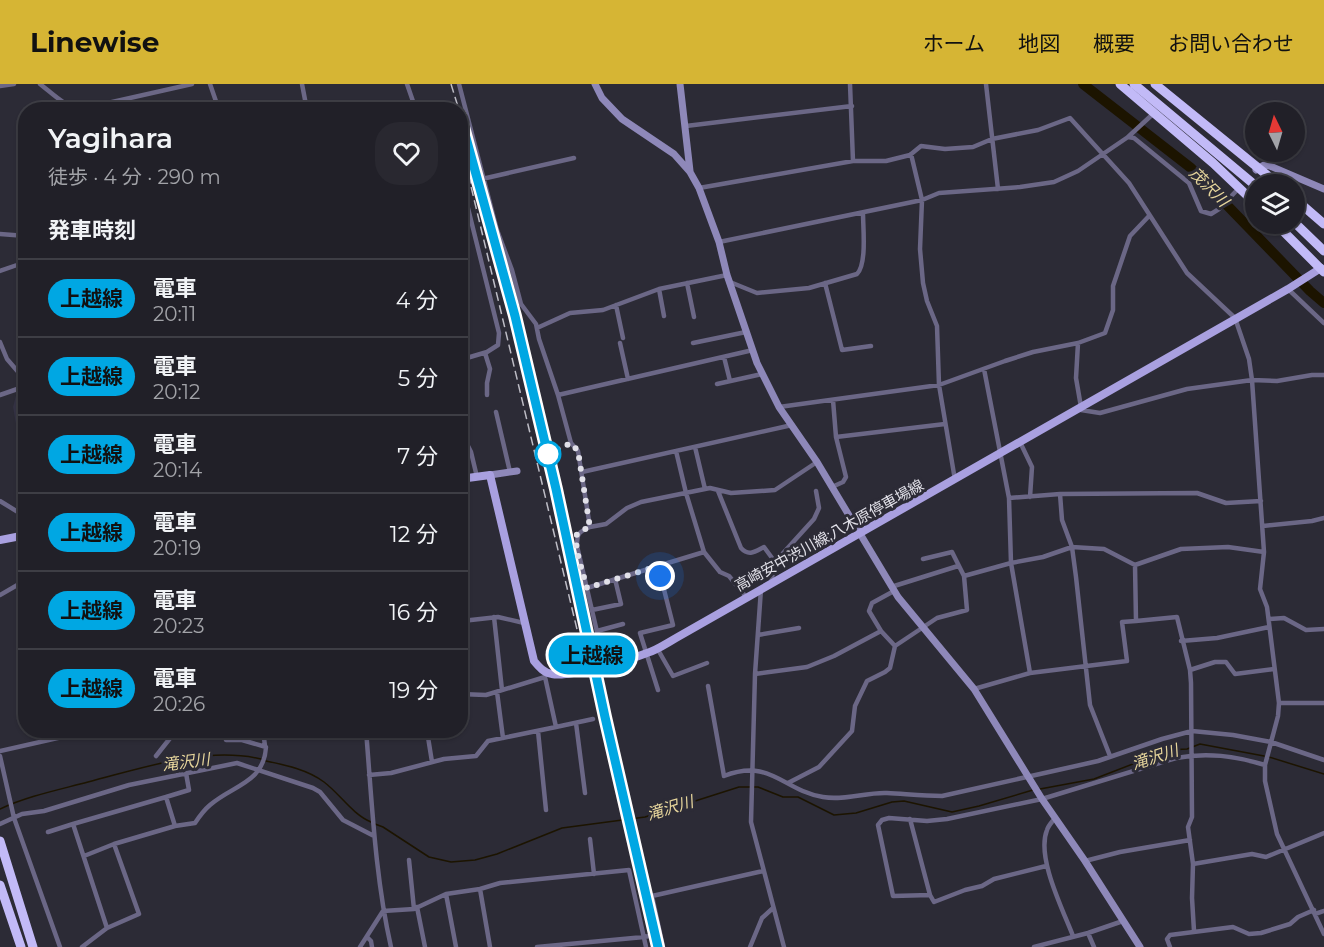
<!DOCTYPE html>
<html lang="ja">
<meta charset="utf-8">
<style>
body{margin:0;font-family:Montserrat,"Noto Sans JP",sans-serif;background:#292830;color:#f1f3f6;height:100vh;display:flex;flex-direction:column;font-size:22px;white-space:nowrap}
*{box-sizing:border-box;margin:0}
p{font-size:20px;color:#a2a3a8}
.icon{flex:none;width:33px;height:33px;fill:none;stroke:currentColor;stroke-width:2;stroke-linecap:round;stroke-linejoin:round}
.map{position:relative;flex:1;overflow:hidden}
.drawer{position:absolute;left:18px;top:18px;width:450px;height:636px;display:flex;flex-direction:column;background:#212028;border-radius:24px;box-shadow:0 2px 4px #0004,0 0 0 2px #3e3e45}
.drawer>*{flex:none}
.badge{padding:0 12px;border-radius:20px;font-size:21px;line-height:39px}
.needle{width:39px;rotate:355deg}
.fabs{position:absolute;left:1245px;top:18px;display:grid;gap:12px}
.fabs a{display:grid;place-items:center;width:60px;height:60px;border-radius:50%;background:#212028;box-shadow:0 2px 4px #0004,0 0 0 2px #3e3e45;font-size:30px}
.you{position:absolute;width:30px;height:30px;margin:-15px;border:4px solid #fff;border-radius:50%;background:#1a73e8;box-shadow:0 0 0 9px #1a73e833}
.map>.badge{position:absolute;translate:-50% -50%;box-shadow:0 0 0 3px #fff}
h2{padding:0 30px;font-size:22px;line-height:54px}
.round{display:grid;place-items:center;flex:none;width:63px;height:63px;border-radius:24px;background:#292830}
.headline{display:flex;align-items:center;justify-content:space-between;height:102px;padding:0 30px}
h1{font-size:28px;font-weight:600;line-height:45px}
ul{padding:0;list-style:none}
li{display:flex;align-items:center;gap:18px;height:78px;padding:0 30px;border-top:2px solid #3e3e45}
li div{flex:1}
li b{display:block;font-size:22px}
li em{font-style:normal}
li .badge{min-width:66px;font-weight:700;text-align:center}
header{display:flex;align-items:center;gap:36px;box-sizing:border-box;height:84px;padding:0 30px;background:#d6b534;color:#111}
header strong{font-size:28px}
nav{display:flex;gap:33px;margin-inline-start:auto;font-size:21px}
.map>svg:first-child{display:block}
.built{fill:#343244}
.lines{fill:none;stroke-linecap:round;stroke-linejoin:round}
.stream{stroke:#1c1400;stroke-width:1.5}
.river{stroke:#1c1400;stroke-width:10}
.street{stroke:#6b6786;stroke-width:4.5}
.secondary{stroke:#8e88b9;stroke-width:7}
.primary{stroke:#a9a0e0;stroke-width:8}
.highway{stroke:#c2baf7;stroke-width:9}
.rail{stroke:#bebdc6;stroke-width:1.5;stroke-dasharray:9 4.5;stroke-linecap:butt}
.line-casing{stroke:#fff;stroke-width:14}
.line{stroke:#00a7e3;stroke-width:9}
.walk{stroke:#e1e0e8;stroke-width:6;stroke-dasharray:0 10.8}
.stop-dot{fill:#fff;stroke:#00a7e3;stroke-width:3}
.labels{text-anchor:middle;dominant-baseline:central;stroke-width:6;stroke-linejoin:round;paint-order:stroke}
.street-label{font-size:15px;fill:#e1e0e8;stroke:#2c2b36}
.water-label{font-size:16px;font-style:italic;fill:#e7d69c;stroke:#2c2b36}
</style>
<header>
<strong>Linewise</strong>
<nav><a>ホーム</a><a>地図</a><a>概要</a><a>お問い合わせ</a></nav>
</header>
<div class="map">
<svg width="1324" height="863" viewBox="0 0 1324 863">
<rect width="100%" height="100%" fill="#2c2b36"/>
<path class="built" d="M25 305V384H21L19 383 18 351 13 323 17 308Z"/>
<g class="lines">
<path class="stream" d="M1269 673 1324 690
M266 677C286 681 308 686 324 698 340 710 352 730 371 738
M1040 705 1094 695 1169 666 1187 665 1200 660 1264 672
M0 725C28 712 58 706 88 698 143 684 205 662 261 675
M375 740 383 743 429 773 451 778 475 776 497 770 562 744 645 733 739 703H758L783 713H798L834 731 856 729 892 718 904 717 952 728 979 722 1033 706"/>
<path class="river" d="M1083 0 1191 84 1310 207 1324 219"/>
<path class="street" d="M40 0C53 10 65 23 81 25L192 0
M210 0 219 26
M302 0 307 26
M407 0 416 26
M459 0 497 146 512 186 521 220 536 240 539 255 558 311 571 359 578 367 590 443C578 448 577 450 577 462L605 582
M850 0 853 77
M986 0 998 105
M0 2 14 0
M686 42 852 22
M1128 53 1154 29
M911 70 922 116 920 165 923 199 927 217 937 242 939 301 955 396
M460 100 574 74
M699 104 853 77H886L910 71 921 62 945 65 973 63 992 55 1038 46 1070 34 1129 99 1187 189 1235 234 1249 275 1252 296 1264 468 1260 505 1267 523 1279 619 1278 632 1265 681V697L1277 750 1324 850
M0 150 26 152
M719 158 922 116 939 109 1020 103 1054 98 1078 87 1128 53 1134 54 1189 99 1201 127 1211 130 1219 125 1239 104
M0 187 17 181 26 173
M730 198 757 209 809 204 857 190C867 180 863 144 863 129
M687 199 694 233
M825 199 842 266 871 262
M659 205 664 232
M1288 205 1324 239
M616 221 623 254
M537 244 570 229 603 226 659 205 727 191
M0 258 7 275 26 297
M620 259 628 295
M693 259 746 248
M1078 259 1076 294 1081 323V326L1100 329 1187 305 1252 296 1277 297 1312 291H1324
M485 269 490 285 487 299V311
M724 273 730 297
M460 276 487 268 498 261 499 249 462 100
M984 285 1009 414 1060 410 1197 409 1226 419 1261 417
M717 300 762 290
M0 311 26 302
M558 311 753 266
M779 323 939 301 1005 277 1033 268 1078 259 1105 249 1113 226V202L1130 152 1149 132
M496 328 510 388
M460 346 471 368 477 393
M836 353 945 340
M1020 358 1032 383 1030 413
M695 363 705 405
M676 367 686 409 704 468 720 488 729 492 746 513
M582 388 792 341
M832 403 843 398 846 393 836 353 833 316
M718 407 741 464C749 473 756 467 764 463L775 478 771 499
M1060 410 1062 436 1072 463 1076 493 1090 621 1110 672
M1009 414 1011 479 1030 589
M0 417 26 433
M1263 442 1312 437 1324 434
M590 443 606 440 627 424 641 418 710 404 731 409 775 406 817 378
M775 478 814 435 819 424 816 407
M1135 481 1181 465 1228 463 1264 468
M658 482 704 468
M964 492 1011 479 1043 473 1072 463 1104 465 1135 481 1136 537 1177 533 1190 586 1191 599 1192 733 1188 743 1193 780 1192 814 1194 847
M891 503 958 482
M587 504 658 482 673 541 640 549 658 606
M761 505 755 590 751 738 784 863
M460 506 467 500 462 463 463 440
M0 511 26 496
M460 525 466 563
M592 526 621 520 615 495
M494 533 502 606
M1269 535 1284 534 1306 546 1324 545
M462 537 498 533 524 539
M597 547 623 540
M881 547 869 527 872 519 894 507
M758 551 799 544
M1181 557 1217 554 1269 543
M657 564 673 592 707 579
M1190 586 1215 578H1226L1235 590 1274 585
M755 590 807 583 834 572 881 547 895 562
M708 602 724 692C771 674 782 706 823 713 844 717 866 708 887 709 906 710 923 712 942 712L1098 677 1162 655 1192 647 1233 651 1271 658 1324 676
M974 605 1030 589 1127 577 1122 538 1136 537
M497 608 503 654
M460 610 486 611 545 593 546 590
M1279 619H1324
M576 639 585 709
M556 643 593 635
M263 646 265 662
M366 646C372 719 375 792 391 863
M427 647 432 678
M538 647 546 726
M0 667 93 646
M0 672 14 734 60 863
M156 672 171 653 193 646
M369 691 391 689 444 675 476 672 488 657 556 643 545 593
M788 699 819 683 852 647 855 622 867 597 885 588 890 584 895 562 937 534 967 526 964 492 952 468 923 475
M166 713 189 706 186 689
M1055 734C1052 738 1048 742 1047 746 1036 773 1063 826 1073 852
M910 735 930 811 934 818 965 806 982 802 994 795 1046 782
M0 740 22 730 44 727 129 701 237 679 313 704 320 708 343 736 374 752
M175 742 195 739C199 733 204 726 210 721 233 701 264 699 266 663L242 656H226L224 646
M48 748 73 740
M590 755 594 790
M84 772 114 760 175 742 166 713 73 740 107 844
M409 776 414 825
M1085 777 1120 768 1190 756
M1193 780 1252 770 1266 773 1324 749
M480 805 490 863
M446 810 456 863
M930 811 893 812 878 741 882 736 889 734 927 737 947 735 1042 715 1176 674C1207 668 1235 672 1265 681
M417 823 425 863
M1315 830 1324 827
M1088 849 1094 863
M367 853 371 857 372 863
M82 863 107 844 139 830 114 760
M360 863 383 827 414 825 446 810 480 805 500 799 629 786 646 863
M537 863 644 853 660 850
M663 863 652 812 763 787
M750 863 762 834 773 824
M1034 863 1088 849 1123 837
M1170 863 1167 855 1170 851 1233 843 1249 850 1261 849 1290 840 1298 833 1314 826"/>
<path class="secondary" d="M595 0 602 14 622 35 674 70 690 88 699 104 719 158 727 191 757 279 779 323 817 378 898 513 974 605 1042 715 1085 777 1140 863
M680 0 690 87
M1256 86 1264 81 1270 82 1324 105
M490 391 517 387"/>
<path class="primary" d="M460 395 490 391 534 577C539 583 544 589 552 590 569 594 629 576 647 569 657 566 667 559 676 554L1288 205 1321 184
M0 456 26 451"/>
<path class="highway" d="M1120 0 1213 79 1256 120
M1134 0 1256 102
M1155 0 1278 100
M1294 114 1324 140
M1294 138 1324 167
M1276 140 1324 188
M0 757 33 863
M0 801 21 863"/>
<path class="rail" d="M451 0 459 26
M460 32 515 232 556 405 605 633 658 863
M468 90 586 583"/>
</g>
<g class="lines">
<g class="line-casing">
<path id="line" d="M460 32 515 232 556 405 605 633 658 863"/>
</g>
<use href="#line" class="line"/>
<path class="walk" d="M548 370 571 359 578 367 590 444C585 445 579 446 577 450 573 461 584 492 587 504L658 482 660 492"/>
</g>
<circle class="stop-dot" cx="548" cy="370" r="12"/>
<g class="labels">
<g class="street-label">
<text transform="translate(829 451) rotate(-29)">高崎安中渋川線;八木原停車場線</text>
</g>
<g class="water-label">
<text transform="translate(1209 103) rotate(45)">茂沢川</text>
<text transform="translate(1155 673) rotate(-18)">滝沢川</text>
<text transform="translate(186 678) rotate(-7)">滝沢川</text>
<text transform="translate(670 724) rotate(-17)">滝沢川</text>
</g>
</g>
</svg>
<div class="fabs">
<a><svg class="needle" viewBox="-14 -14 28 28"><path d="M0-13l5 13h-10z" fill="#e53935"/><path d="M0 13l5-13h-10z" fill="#a2a3a8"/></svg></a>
<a><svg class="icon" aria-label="layers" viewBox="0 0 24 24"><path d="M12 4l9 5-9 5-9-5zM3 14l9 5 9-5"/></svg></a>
</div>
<div class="you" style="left:660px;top:492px"></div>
<b class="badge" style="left:592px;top:571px;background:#00a7e3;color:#111">上越線</b>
<section class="drawer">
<div class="headline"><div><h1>Yagihara</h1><p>徒歩 · 4 分 · 290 m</p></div><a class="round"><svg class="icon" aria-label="heart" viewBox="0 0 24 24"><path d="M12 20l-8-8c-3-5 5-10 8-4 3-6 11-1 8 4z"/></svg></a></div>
<h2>発車時刻</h2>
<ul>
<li><span class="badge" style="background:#00a7e3;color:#111">上越線</span><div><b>電車</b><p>20:11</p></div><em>4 分</em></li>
<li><span class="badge" style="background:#00a7e3;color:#111">上越線</span><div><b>電車</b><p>20:12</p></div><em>5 分</em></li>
<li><span class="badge" style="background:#00a7e3;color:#111">上越線</span><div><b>電車</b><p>20:14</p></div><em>7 分</em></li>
<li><span class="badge" style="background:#00a7e3;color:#111">上越線</span><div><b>電車</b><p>20:19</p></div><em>12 分</em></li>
<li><span class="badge" style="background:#00a7e3;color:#111">上越線</span><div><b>電車</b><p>20:23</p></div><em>16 分</em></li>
<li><span class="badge" style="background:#00a7e3;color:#111">上越線</span><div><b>電車</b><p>20:26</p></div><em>19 分</em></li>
</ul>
</section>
</div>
